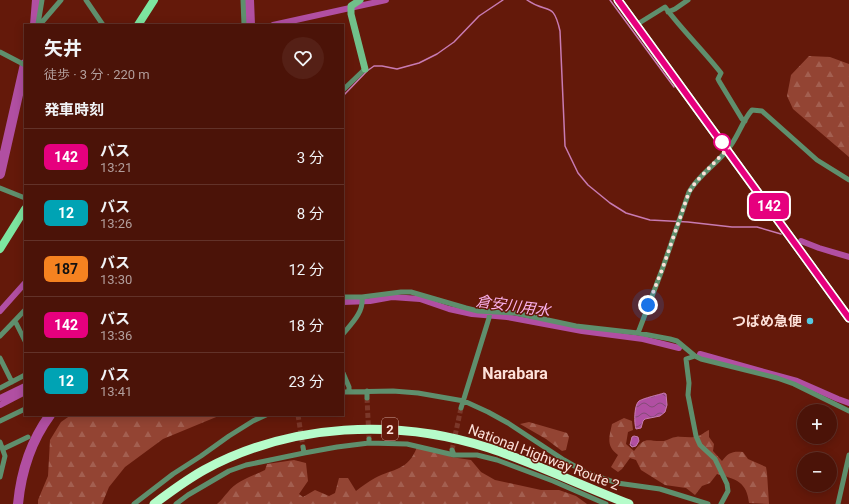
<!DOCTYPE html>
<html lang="ja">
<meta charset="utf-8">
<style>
body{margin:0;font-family:Roboto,"Noto Sans JP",sans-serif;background:#552016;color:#f1f3f6;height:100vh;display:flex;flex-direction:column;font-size:15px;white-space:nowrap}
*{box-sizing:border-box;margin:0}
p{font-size:13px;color:#b29e9c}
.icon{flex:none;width:22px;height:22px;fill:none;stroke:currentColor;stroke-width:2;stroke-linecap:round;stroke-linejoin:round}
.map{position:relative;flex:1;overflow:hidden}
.side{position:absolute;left:24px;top:24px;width:320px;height:392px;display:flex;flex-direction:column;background:#4b1308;border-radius:0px;box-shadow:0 2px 10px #0003,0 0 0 1px #623229}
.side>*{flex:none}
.badge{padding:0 8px;border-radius:6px;font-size:14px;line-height:26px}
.tools{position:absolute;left:797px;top:404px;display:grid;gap:8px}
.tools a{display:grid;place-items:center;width:40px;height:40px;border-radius:50%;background:#4b1308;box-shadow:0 2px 10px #0003,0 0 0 1px #623229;font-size:20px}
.you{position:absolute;width:20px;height:20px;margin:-10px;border:3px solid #fff;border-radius:50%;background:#1a73e8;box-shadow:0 0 0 6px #1a73e833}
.map>.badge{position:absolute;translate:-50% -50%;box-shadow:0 0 0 2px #fff}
h2{padding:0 20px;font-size:15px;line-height:36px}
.round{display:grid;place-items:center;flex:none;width:42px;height:42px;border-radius:21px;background:#552016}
.summary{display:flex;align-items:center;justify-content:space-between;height:68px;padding:0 20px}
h1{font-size:19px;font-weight:700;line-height:30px}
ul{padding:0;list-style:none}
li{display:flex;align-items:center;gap:12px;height:56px;padding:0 20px;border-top:1px solid #623229}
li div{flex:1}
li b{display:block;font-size:15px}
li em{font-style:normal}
li .badge{min-width:44px;font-weight:700;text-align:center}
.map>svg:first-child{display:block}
.forest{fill:url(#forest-firs)}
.water{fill:url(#water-waves);stroke:#c87bb3}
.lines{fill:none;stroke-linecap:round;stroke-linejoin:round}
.stream{stroke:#c87bb3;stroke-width:1.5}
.canal{stroke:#b14fa2;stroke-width:6}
.river{stroke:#b14fa2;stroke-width:10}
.street-tunnel{stroke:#7b3729;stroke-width:5;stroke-dasharray:5 2.5;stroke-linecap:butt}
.street{stroke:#5f8f6d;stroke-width:5}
.secondary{stroke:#71c08a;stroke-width:7}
.primary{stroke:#7de6a0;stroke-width:8}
.highway{stroke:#b6fcca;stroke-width:9}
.line-casing{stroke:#fff;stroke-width:9}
.line{stroke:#e6007e;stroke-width:6}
.walk{stroke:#fde1da;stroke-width:4;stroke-dasharray:0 7.2}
.stop-dot{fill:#fff;stroke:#e6007e;stroke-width:2}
.poi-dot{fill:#56c9e1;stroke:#64190a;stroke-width:1.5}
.labels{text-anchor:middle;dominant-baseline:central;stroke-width:3;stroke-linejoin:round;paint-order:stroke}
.shield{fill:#64190a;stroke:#cfa59c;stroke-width:1}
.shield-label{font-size:13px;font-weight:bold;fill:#fde1da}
.poi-label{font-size:14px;font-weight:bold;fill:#fde1da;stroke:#64190a;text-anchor:end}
.street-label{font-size:14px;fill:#fde1da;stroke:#64190a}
.water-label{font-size:15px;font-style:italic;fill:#fbb1ed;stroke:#64190a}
.quarter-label{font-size:16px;font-weight:bold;fill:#fde1da;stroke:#64190a}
</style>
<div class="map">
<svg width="849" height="504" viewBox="0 0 849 504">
<defs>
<pattern id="forest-firs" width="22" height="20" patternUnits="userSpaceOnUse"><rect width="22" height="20" fill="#934433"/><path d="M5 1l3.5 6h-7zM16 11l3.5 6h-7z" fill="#a35f50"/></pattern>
<pattern id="water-waves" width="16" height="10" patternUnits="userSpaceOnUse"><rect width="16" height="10" fill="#b14fa2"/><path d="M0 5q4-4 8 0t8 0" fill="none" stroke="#844a76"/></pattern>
</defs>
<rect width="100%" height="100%" fill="#64190a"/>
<path class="forest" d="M809 56 830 57 849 64V157L793 109 787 96 791 75Z
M71 415H221L163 439 125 467 109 487 102 504H38V500L48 476 50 440 61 422Z
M624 418 632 421 633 430 628 432 626 444 634 451C646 435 647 442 664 441 668 440 672 437 676 437 683 436 691 439 698 436 702 435 704 432 709 430V437L714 444 713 451 722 461C728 453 732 451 743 452L748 459 766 467 767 473 769 504 749 503C747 482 736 479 717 474L710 483 702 486 695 495 686 488 665 485 641 470 636 460 630 458 622 469 618 472 611 467 618 455C606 446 609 438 612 424Z
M529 422 567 433 569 437 566 450 562 451 546 439 520 424Z
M417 447 445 453 451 457 471 460 481 472 495 480 541 490H559L576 496 587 504H217C222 500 224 496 228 492 236 481 253 476 265 470L267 464 294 460 306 463 308 481 299 494 303 497 315 490 329 496 335 493 339 478H348L356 491C362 486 368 482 375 478 394 468 408 471 417 447Z"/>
<path class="water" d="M664 393 666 394 667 405 665 412 660 416 645 419 643 421 641 428 636 429C634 423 634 405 639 401 644 398 658 395 664 393Z
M634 436 638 437 639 441 636 446 632 447 630 445 632 437Z"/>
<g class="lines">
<path class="stream" d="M527 0C548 15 553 0 560 31L565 146 578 173 588 185 610 203 626 213 650 220 688 222 732 227H757L781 234
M610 0 674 87
M343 96 367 71 374 66H382L397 69 419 63 437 54 454 42 479 16 503 0"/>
<path class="canal" d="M273 25 386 0
M801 241 819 248 849 257
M343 302 370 301 392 297 420 299 449 309 472 314 507 317 582 331 643 339 679 348
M0 311 25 283
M700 354 797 381 838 399 849 403
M0 398 25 386
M0 405 25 392"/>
<path class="river" d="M249 0 250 25
M35 25 37 0
M0 174 25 64
M18 504C21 473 31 441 50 415"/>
<path class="street-tunnel" d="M367 398 369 439
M298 415 303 447
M452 450 461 408"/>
<path class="street" d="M86 0 103 25
M243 0 244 25
M668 12 675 9 688 0
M39 22 43 21 61 0
M38 24 42 0
M636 25 665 7C682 30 703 50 721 73L718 79 719 81 742 119 745 121
M0 52 25 65
M343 90 365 69
M0 188 25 198
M343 297H362L401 292H411L466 308 478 311 515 313 576 326 638 333 670 339 677 341 695 356 701 359 777 378 794 384 849 411
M15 321 25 341
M638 333 662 270 689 192C699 174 719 163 731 145 739 134 743 120 752 110L762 111 817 160 849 180
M343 334C352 323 364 312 362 297
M0 336 25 310
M695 356 686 359 689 383 688 395 696 436 700 445 715 459 727 484 728 491 721 504
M0 358 12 382
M343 373 349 387V391
M0 388 25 375
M343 392 393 391 418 393 464 401 488 412 508 423 564 460 585 472 617 483 660 489 708 504
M367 398V391
M461 408 489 318 490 311
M0 421 25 409
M0 442 5 456 0 477
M369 443 407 444 454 455 452 450
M303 447 304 453 337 447 369 443V439
M3 449 28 437
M454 455H477L497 460 553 481 606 504
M134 504 173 474 201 456 229 436 253 421 266 415
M176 504 188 495 229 471 246 465 304 453
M838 504 849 455"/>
<path class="secondary" d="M360 0 351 6V14L365 69"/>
<path class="primary" d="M138 25 154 0
M0 249 25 209"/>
<path class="highway" d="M618 0 849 318
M154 504C170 492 186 480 204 470 290 423 397 418 489 448 537 464 582 486 629 504"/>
</g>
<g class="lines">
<g class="line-casing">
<path id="line" d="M618 0 849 318"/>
</g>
<use href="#line" class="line"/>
<path class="walk" d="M648 305 662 270 689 192 695 183 730 146 722 142"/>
</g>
<circle class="stop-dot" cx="722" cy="142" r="8"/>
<circle class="poi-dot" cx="810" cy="321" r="4"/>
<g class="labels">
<rect class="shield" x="382" y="418" width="16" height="22" rx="3"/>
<g class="shield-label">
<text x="390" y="429">2</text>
</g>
<g class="poi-label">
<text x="802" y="321">つばめ急便</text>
</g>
<g class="street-label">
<text transform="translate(544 457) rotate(21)">National Highway Route 2</text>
</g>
<g class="water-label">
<text transform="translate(513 306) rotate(8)">倉安川用水</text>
</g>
<g class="quarter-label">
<text x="515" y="373">Narabara</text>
</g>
</g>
</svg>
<div class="tools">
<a>+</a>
<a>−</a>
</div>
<div class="you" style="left:648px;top:305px"></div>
<b class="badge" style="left:769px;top:206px;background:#e6007e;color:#fff">142</b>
<section class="side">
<div class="summary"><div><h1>矢井</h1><p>徒歩 · 3 分 · 220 m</p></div><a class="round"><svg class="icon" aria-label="heart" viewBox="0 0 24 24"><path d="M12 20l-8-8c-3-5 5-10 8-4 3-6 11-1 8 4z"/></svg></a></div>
<h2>発車時刻</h2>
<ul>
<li><span class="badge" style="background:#e6007e;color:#fff">142</span><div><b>バス</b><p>13:21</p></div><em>3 分</em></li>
<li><span class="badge" style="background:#00a3b4;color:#fff">12</span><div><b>バス</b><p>13:26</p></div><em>8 分</em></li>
<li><span class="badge" style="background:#f58220;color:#111">187</span><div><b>バス</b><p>13:30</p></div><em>12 分</em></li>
<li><span class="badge" style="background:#e6007e;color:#fff">142</span><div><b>バス</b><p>13:36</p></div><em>18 分</em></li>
<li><span class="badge" style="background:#00a3b4;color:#fff">12</span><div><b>バス</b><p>13:41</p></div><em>23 分</em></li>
</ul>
</section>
</div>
